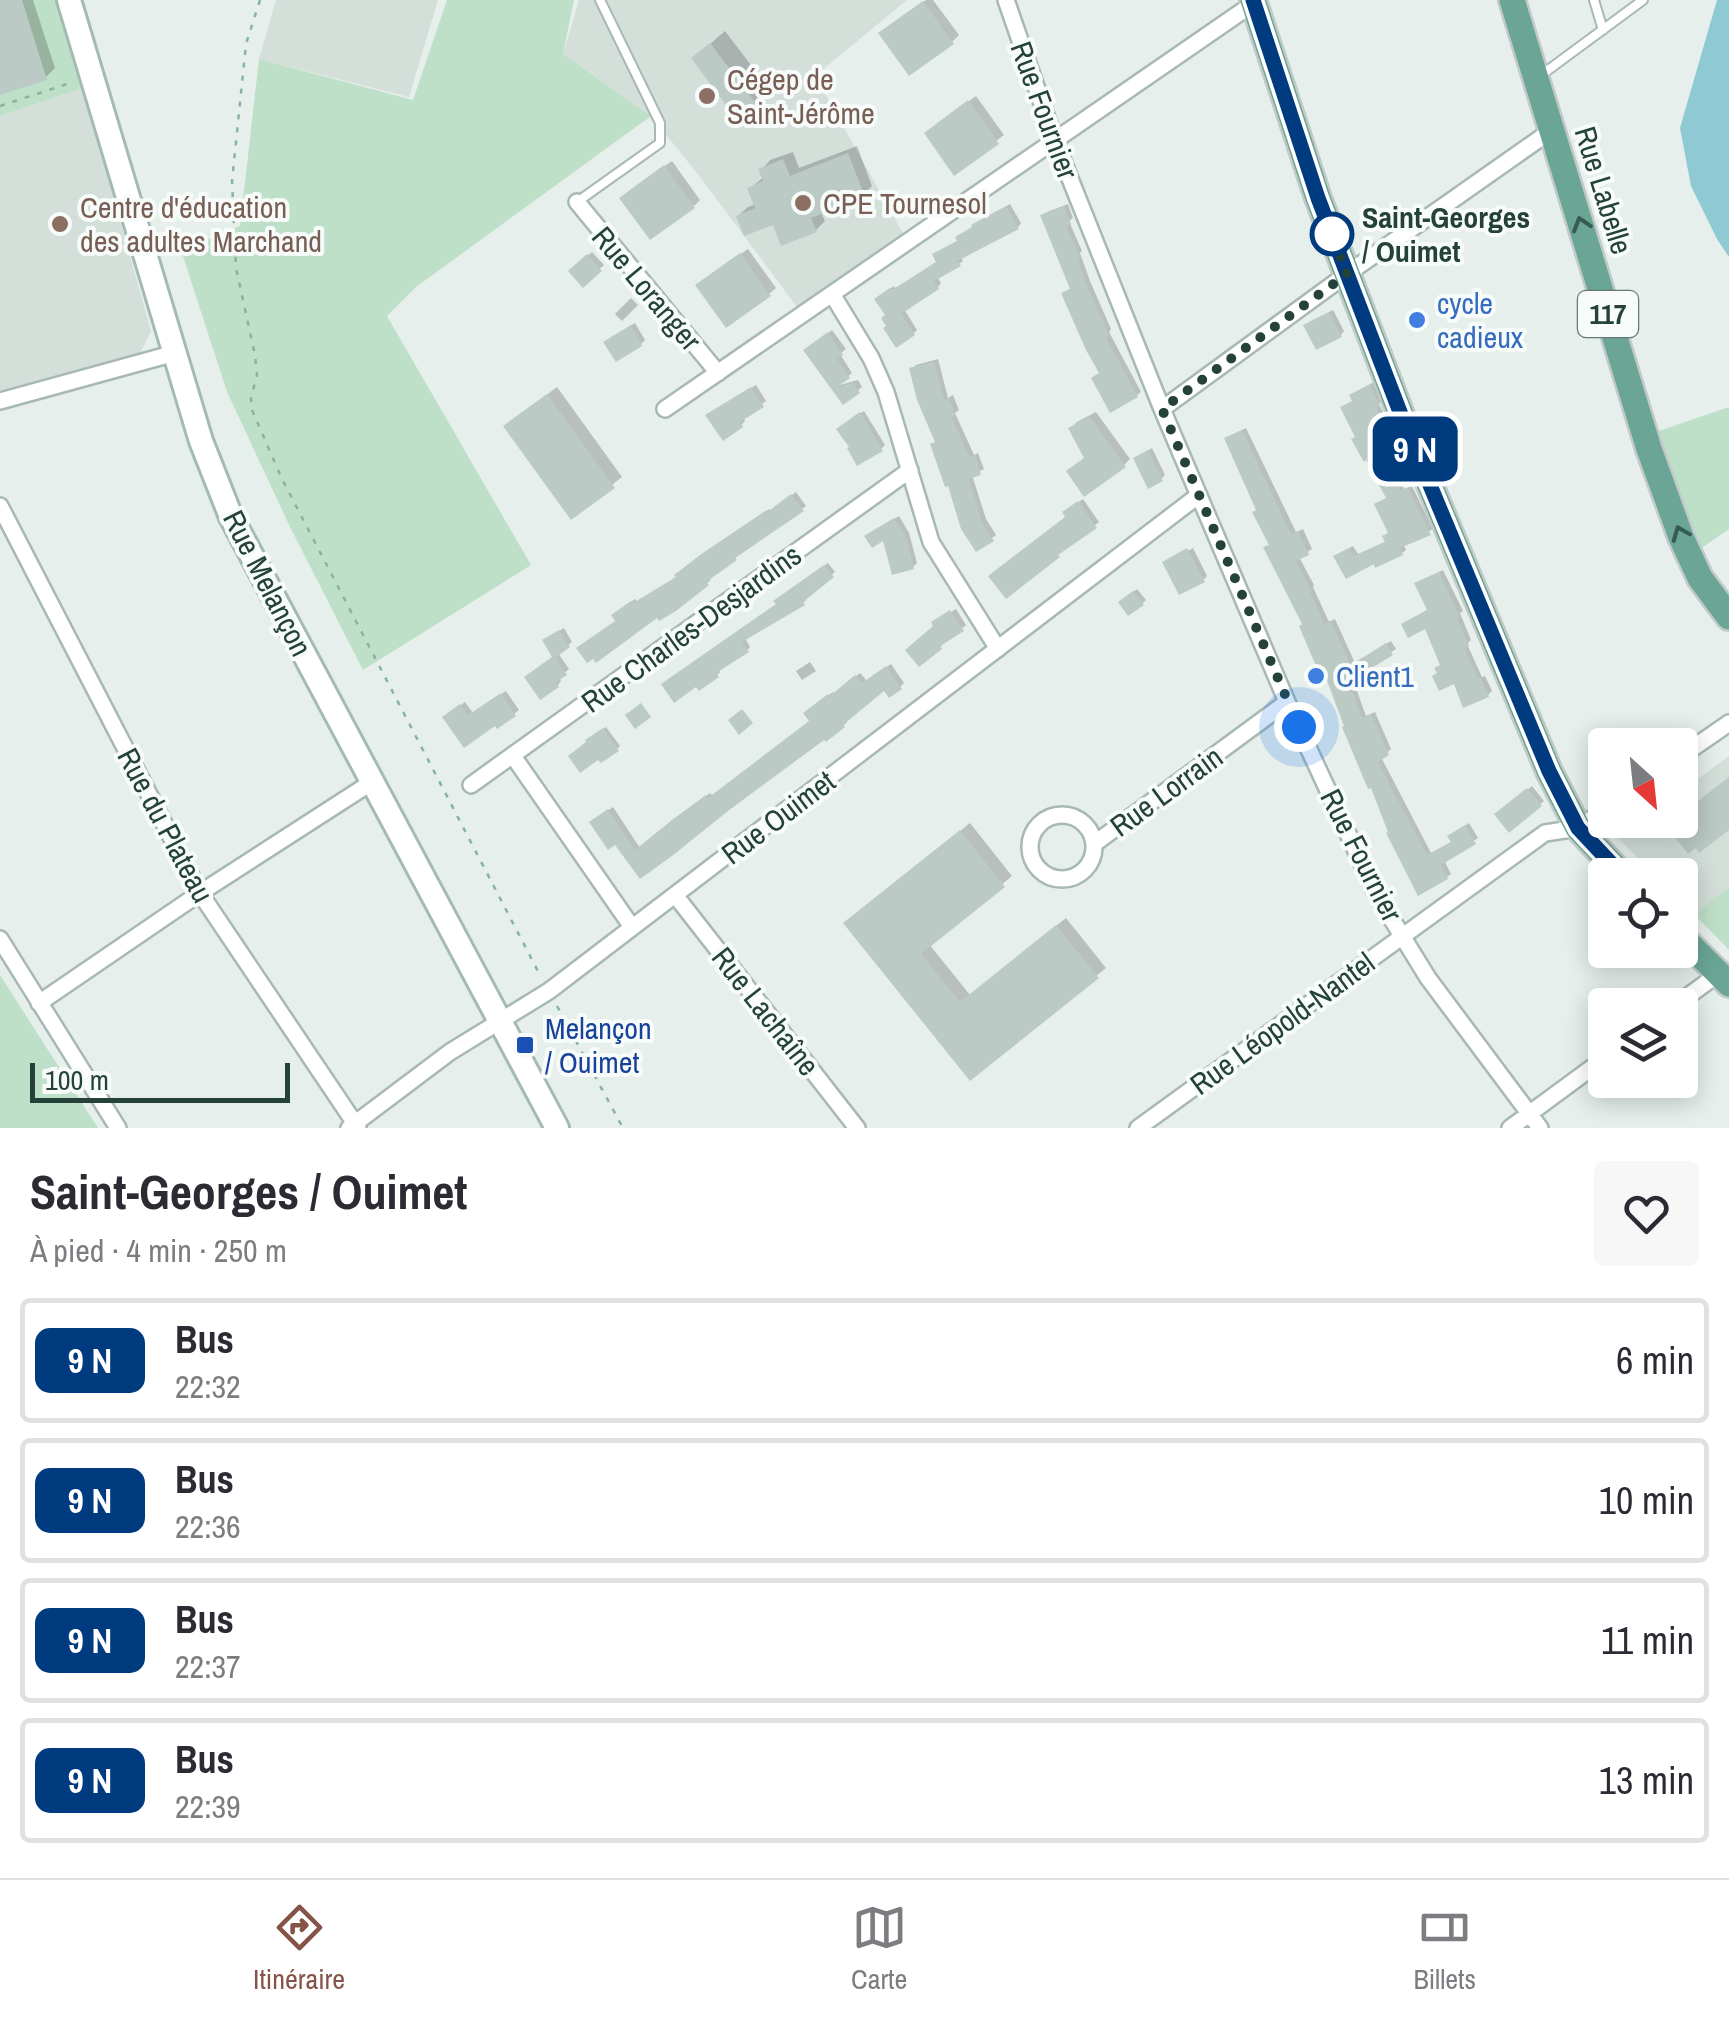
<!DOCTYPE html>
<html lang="fr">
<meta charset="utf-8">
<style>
body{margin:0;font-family:"Archivo Narrow",sans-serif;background:#f7f7f7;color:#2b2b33;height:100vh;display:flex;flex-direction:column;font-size:38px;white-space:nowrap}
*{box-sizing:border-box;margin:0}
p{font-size:32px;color:#7c7c81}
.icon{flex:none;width:55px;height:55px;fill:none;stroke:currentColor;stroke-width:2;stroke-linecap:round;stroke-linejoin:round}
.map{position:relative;height:1128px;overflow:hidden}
.drawer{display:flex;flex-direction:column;background:#fff;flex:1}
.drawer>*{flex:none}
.badge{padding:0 20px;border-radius:15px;font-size:35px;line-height:65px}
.needle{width:65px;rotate:153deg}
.controls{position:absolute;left:1588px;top:728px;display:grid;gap:20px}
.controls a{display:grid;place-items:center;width:110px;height:110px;border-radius:10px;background:#fff;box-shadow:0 5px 25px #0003;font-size:50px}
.scale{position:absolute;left:30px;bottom:25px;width:260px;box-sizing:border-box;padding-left:10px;border:5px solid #24423a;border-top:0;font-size:28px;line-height:35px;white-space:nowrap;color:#24423a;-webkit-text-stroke:8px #f7fbf9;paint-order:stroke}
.you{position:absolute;width:50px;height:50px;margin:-25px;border:8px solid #fff;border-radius:50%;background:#1a73e8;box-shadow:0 0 0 15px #1a73e833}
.map>.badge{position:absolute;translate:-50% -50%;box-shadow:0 0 0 5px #fff}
.round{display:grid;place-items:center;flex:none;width:105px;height:105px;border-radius:10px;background:#f7f7f7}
.head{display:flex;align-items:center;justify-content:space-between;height:170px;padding:0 30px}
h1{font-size:48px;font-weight:700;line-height:75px}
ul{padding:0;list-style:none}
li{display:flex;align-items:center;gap:30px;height:125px;margin:0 20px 15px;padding:0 10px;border:5px solid #e1e1e2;border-radius:10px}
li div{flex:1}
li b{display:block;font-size:38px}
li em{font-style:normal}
li .badge{min-width:110px;font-weight:700;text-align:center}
.menu{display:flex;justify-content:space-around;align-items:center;height:140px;border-top:2px solid #e1e1e2;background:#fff;font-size:28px;color:#7c7c81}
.menu a{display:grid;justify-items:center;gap:5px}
.menu .selected{color:#855347}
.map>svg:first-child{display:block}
.built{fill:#d4dfda}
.green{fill:#bfe0c8}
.water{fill:#8ec9d4}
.shadow{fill:#0003}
.building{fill:#bbcac4}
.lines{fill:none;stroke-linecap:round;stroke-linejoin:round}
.lane-casing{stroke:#a8b8b2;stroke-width:12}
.street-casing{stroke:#a8b8b2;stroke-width:20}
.secondary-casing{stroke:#a4bbb3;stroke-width:28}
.primary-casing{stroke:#c2cac8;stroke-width:30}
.path{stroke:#86b3a5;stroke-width:2.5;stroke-dasharray:5 8;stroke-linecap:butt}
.lane{stroke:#fff;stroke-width:8}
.street{stroke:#fff;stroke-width:15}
.secondary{stroke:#fff;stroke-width:22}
.primary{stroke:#6aa596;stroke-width:25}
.oneway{stroke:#365b51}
.line-casing{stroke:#fff;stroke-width:22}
.line{stroke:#003b80;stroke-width:15}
.walk{stroke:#24423a;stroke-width:10;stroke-dasharray:0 18}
.education-dot{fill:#8d6e63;stroke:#f7fbf9;stroke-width:4}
.stop-dot{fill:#fff;stroke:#003b80;stroke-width:5}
.shop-dot{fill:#3f7fe0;stroke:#f7fbf9;stroke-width:4}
.transit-dot{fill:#1a4fb4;stroke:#f7fbf9;stroke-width:4}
.labels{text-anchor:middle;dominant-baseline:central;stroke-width:8;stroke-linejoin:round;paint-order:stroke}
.shield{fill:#f7fbf9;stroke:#637a73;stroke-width:2.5}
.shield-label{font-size:28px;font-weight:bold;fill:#24423a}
.education-label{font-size:30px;fill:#785e54;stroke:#f7fbf9;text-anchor:start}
.street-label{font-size:30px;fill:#24423a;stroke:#f7fbf9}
.stop-label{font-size:30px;font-weight:bold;fill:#24423a;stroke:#f7fbf9;text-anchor:start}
.shop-label{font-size:30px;fill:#366cbe;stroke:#f7fbf9;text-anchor:start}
.transit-label{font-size:30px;fill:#164399;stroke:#f7fbf9;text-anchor:start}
</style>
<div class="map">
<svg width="1729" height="1128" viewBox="0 0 1729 1128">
<rect width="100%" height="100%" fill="#e6efeb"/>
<path class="built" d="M276 0H438L409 97 259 59Z
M579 0H907L815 76 903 233 797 307 697 173 651 116 563 54Z
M83 88 151 331 140 353 0 391V116Z
M1729 756V887L1694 914 1680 901V875H1655L1618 838 1642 820H1680V792Z"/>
<path class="green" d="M0 0H58L83 88 0 116Z
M447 0H574L563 54 651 116 416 287 387 316 531 565 363 670 291 529 227 392 181 250 240 226 259 59 413 100Z
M1729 407V529L1693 554 1650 434Z
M1729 887V950L1694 914Z
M0 975 98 1128H0Z"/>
<path class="water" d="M1717 0H1729V257L1717 239 1691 186 1680 128Z"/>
<path class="shadow" d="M0 0H33L55 68 46 77 0 93Z
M926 0H933L959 35 952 42 888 27Z
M725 31 770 90 756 104 694 58Z
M976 96 1004 135 955 172 933 127Z
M857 146 872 186 863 195 821 212 825 221 816 230 738 216 748 207 756 204 750 188 764 177 761 170 770 160 793 152 799 168Z
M672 161 700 200 694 206 629 191Z
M1010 204 1021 223 1018 227 960 256 963 261 959 264 937 276 941 283 938 287 904 309 917 330 914 333 888 314 881 295 894 286 896 289 938 261 978 222Z
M1068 204 1073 218 1069 221 1082 251 1080 253 1090 281 1111 329 1109 332 1141 392 1137 395 1101 372 1064 293 1072 287 1043 216 1047 212Z
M748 249 776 288 769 294 705 279Z
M592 252 604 265 583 284 571 271Z
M631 298 638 305 622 321 615 314Z
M1333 310 1344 331 1341 335 1310 322Z
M635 323 645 340 641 344 610 338Z
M832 330 846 349 840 354 852 373 836 386 858 380 862 387 843 402 810 347Z
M938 359 948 398 953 395 959 410 955 413 974 455 978 453 984 469 972 475 986 519 996 535 977 549 912 369 916 365Z
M1374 382 1382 400 1379 404 1396 436 1382 445 1404 489 1412 486 1433 529 1403 544 1406 550 1402 553 1375 560 1347 576 1340 553 1353 546 1358 554 1387 541 1390 532 1388 497 1358 437 1354 400 1352 395Z
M756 385 766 401 743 417 745 421 741 425 712 412Z
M557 387 622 477 572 516 506 426Z
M864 411 885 445 881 449 843 425Z
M1096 412 1130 459 1124 465 1086 458 1071 428 1077 422Z
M1246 428 1296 532 1303 529 1312 549 1299 557 1314 585 1313 587 1329 622 1335 619 1355 663 1391 641 1396 649 1352 677 1366 716 1375 712 1391 749 1381 757 1431 853 1453 841 1454 833 1469 823 1478 838 1444 860 1451 874 1447 877 1390 832 1305 624 1266 548 1271 543 1226 438Z
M1152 448 1165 475 1161 479 1136 458Z
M796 492 806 506 738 553 735 558 708 577 711 580 707 583 658 615 618 620V611L635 599 637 602 678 576 706 552 769 509 771 511Z
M1083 499 1099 522 1006 595 1068 516 1069 509Z
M899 516 909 533 917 563 913 567 885 537 871 532Z
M1193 548 1207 576 1203 580 1166 563Z
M828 563 835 572 805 597 806 600 803 603 745 638 750 647 747 650 718 669 720 672 717 675 697 683 778 604 780 598Z
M1443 570 1463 611 1460 613 1471 640 1467 644 1482 677 1485 676 1492 691 1488 695 1455 680 1442 663 1426 626 1404 624 1429 609 1417 583Z
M1137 589 1146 600 1142 604 1125 598Z
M956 609 966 625 940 647 935 622Z
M564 628 572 642 558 653 569 669 559 677 561 681 558 685 541 697 555 656 549 637Z
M810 662 816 671 802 680 796 671Z
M891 664 904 683 900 687H884L845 720 847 722 843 726 824 736 640 875 596 819 613 807 640 848 679 816 710 793 713 796 812 720 810 709 833 692 834 694 860 673 867 681Z
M506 691 519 710 498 726 449 713 465 702 473 713Z
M606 727 620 746 617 749 591 737Z
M1532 786 1544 801 1510 830 1497 815Z
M970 823 1012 876 929 944 970 995 1066 918 1106 968 971 1078 856 914Z"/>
<path class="building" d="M0 0H22L47 80 0 95Z
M923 1 954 44 909 76 878 33Z
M710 43 758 106 738 121 691 58Z
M968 100 999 144 954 176 924 133Z
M848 153 865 197 811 218 817 232 781 246 773 225 744 236 736 216 755 208 747 188 763 181 758 169 783 159 790 176Z
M664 165 695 208 650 240 619 198Z
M1006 206 1019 229 957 261 961 266 934 281 939 289 901 314 915 335 896 348 883 328 886 326 881 318 885 315 874 299 890 288 892 290 936 262 932 254 957 241 955 237 972 227 971 225Z
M1064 206 1071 224 1066 226 1080 257 1078 258 1087 286 1109 335 1106 337 1138 397 1110 413 1091 378 1099 373 1086 350 1061 293 1070 289 1040 215Z
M740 253 771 296 726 328 695 285Z
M587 254 602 271 583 288 568 271Z
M1329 312 1342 337 1316 350 1303 325Z
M631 325 642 346 616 362 603 342Z
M828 332 843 355 837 359 850 378 837 387 853 383 860 393 843 405 803 350Z
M934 362 944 400 949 398 956 416 952 418 970 457 975 455 981 475 969 479 982 523 994 541 976 552 961 529 948 486 945 487 930 444 935 442 917 400 909 368Z
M1370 384 1380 406 1376 408 1394 441 1379 450 1400 491 1408 488 1431 535 1400 548 1403 555 1375 568 1374 564 1346 579 1333 556 1349 548 1354 556 1385 542 1382 536 1388 533 1374 504 1386 498 1366 460 1364 462 1351 439 1355 437 1340 407 1352 401 1349 395Z
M751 387 764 407 740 422 743 427 723 441 705 415Z
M547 394 615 488 571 520 503 426Z
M860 412 883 451 857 466 847 448 849 447 836 429Z
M1090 417 1126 467 1084 497 1066 471 1084 458 1068 428Z
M1242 430 1291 534 1298 531 1309 555 1296 561 1312 591 1310 592 1325 624 1330 620 1351 665 1386 643 1393 655 1349 682 1362 718 1371 714 1389 755 1378 762 1427 855 1451 842 1447 836 1465 825 1476 844 1441 865 1448 879 1418 896 1386 833 1388 832 1371 788 1368 789 1342 727 1344 726 1326 678 1322 680 1299 626 1302 624 1263 547 1269 545 1252 512 1256 510 1224 438Z
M1148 450 1163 481 1148 489 1133 458Z
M791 494 804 511 735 558 737 560 706 582 709 585 676 611 659 621 657 618 596 663 593 659 587 663 576 648 615 621 611 615 631 601 633 603 676 577 674 575 700 555 765 511 766 513Z
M1078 501 1097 528 1058 555 1060 557 1006 599 988 576 1065 517 1062 512Z
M894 518 906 537 914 569 892 575 883 541 872 548 864 536Z
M1187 548 1205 582 1179 595 1162 562Z
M824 565 834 577 803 602 805 605 742 642 749 652 716 673 719 677 699 691 696 687 674 703 661 684 776 604 773 601Z
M1439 572 1460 617 1457 618 1469 646 1464 648 1478 679 1481 678 1489 697 1463 708 1454 684 1439 691 1432 676 1437 673 1434 668 1440 665 1425 629 1408 638 1401 624 1427 610 1414 583Z
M1133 591 1144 605 1128 616 1118 602Z
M950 610 964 631 940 646 942 649 919 667 905 650 933 626 931 622Z
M559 630 570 647 555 658 567 675 556 682 559 687 540 700 524 677 552 657 542 640Z
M886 666 902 689 889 698 884 691 843 725 845 727 826 742 824 740 728 811 672 856 640 879 615 845 608 850 589 822 608 809 635 850 672 820 706 795 708 798 809 721 803 713 828 694 830 696 855 675 862 683Z
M501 693 516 716 497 729 495 726 464 748 442 717 460 704 468 715Z
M641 703 651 717 635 729 625 715Z
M742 709 753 723 739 735 728 720Z
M603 728 619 751 601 763 598 760 580 773 568 756 586 742 585 740Z
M1729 777V830L1699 853 1696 848 1688 854 1676 838 1684 832 1675 820H1680V815Z
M1527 788 1542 806 1509 833 1494 814Z
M960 830 1005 887 921 954 960 1002 1056 925 1099 978 970 1081 843 923Z"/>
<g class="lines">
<g class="lane-casing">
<path id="lane" d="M1594 0 1603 30
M1540 76 1643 0
M577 202 660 143V123L600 0"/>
</g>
<g class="street-casing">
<path id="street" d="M1006 0 1055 141 1162 409 1287 702 1375 892 1428 978 1540 1128
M577 202 718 373
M832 294 871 358 886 392 931 542 998 649
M0 401 175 353
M665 409 1254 3
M1162 409 1347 274 1552 130
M0 506 200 893 358 1128
M513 756 632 927
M1680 757 1729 723
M471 785 910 470
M1030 847a32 32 0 1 1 64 0a32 32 0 1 1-64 0Z
M1094 844 1287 702
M675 895 857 1128
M0 939 118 1128
M39 1003 200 893 372 782
M1676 1005 1718 974
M349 1128 450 1052 549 991 1199 495
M1138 1128 1545 833 1578 828 1605 810
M1510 1128 1605 1058"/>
</g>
<g class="secondary-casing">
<path id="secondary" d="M69 0 201 441 231 517 557 1128"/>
</g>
<g class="primary-casing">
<path id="primary" d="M1253 0 1318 198 1405 425 1549 771 1578 828 1622 875
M1512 0 1649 449 1681 537 1700 578 1729 617
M1680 935 1729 984"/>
</g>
<path class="path" d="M260 0 246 44 232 181 236 268 255 355 257 375 251 398 252 410 282 479 541 977
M0 106 70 83
M557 1006 623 1128"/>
<use href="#lane" class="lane"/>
<use href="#street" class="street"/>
<use href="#secondary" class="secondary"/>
<use href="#primary" class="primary"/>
</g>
<defs><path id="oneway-chevron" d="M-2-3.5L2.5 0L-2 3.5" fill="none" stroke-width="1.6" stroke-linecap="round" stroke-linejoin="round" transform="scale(2.5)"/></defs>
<g class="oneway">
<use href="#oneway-chevron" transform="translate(1581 224) rotate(-107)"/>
<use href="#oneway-chevron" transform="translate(1680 533) rotate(-112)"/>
</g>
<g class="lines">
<g class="line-casing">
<path id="line" d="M1253 0 1318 198 1405 425 1549 771 1578 828 1622 875"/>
</g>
<use href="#line" class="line"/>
<path class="walk" d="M1299 727 1162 409 1347 274 1328 223 1332 234"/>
</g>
<g class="education-dot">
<circle cx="707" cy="96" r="10"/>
<circle cx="803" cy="203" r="10"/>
<circle cx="60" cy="224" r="10"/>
</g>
<circle class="stop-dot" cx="1332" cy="234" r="20"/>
<g class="shop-dot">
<circle cx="1417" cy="320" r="10"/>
<circle cx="1316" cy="676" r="10"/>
</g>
<rect class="transit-dot" x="515" y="1035" width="20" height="20" rx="5"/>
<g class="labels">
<rect class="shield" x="1578" y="291" width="60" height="46" rx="8"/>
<g class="shield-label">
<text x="1608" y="314">117</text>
</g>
<g class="education-label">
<text x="727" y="79">Cégep de<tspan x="727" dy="34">Saint-Jérôme</tspan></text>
<text x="823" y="203">CPE Tournesol</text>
<text x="80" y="207">Centre d'éducation<tspan x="80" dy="34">des adultes Marchand</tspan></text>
</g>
<g class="street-label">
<text transform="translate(1045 110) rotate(70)">Rue Fournier</text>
<text transform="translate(1604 190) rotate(73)">Rue Labelle</text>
<text transform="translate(647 288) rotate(50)">Rue Loranger</text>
<text transform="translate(268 583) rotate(63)">Rue Melançon</text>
<text transform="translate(691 628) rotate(-36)">Rue Charles-Desjardins</text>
<text transform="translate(1166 791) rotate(-36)">Rue Lorrain</text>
<text transform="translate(778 817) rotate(-37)">Rue Ouimet</text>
<text transform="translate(166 825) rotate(62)">Rue du Plateau</text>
<text transform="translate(1362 855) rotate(63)">Rue Fournier</text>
<text transform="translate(766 1011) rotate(52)">Rue Lachaîne</text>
<text transform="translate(1282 1023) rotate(-36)">Rue Léopold-Nantel</text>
</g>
<g class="stop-label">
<text x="1362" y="217">Saint-Georges<tspan x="1362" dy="34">/ Ouimet</tspan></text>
</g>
<g class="shop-label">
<text x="1437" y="303">cycle<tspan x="1437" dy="34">cadieux</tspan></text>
<text x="1336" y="676">Client1</text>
</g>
<g class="transit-label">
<text x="545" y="1028">Melançon<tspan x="545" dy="34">/ Ouimet</tspan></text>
</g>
</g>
</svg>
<div class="controls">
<a><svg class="needle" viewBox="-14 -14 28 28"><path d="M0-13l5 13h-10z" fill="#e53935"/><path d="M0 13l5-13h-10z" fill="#7c7c81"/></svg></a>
<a><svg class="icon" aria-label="locate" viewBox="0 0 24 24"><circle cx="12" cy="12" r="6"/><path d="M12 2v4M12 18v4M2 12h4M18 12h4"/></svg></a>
<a><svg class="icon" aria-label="layers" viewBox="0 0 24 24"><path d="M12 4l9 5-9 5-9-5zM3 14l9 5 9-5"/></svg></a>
</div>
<div class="scale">100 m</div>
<div class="you" style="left:1299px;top:727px"></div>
<b class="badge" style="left:1415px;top:449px;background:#003b80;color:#fff">9 N</b>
</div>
<section class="drawer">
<div class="head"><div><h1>Saint-Georges / Ouimet</h1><p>À pied · 4 min · 250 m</p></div><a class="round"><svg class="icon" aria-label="heart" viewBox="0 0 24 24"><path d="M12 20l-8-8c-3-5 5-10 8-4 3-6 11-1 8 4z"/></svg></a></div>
<ul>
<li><span class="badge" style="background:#003b80;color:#fff">9 N</span><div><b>Bus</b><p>22:32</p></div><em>6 min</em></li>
<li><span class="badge" style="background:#003b80;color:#fff">9 N</span><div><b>Bus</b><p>22:36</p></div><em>10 min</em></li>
<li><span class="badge" style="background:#003b80;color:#fff">9 N</span><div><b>Bus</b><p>22:37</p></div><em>11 min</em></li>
<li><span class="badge" style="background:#003b80;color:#fff">9 N</span><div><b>Bus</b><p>22:39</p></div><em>13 min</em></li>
</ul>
</section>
<nav class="menu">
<a class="selected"><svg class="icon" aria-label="directions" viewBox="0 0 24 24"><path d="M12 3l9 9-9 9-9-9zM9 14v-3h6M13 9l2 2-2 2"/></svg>Itinéraire</a>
<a><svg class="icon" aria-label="map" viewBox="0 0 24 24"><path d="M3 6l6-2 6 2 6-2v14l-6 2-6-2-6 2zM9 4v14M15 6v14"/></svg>Carte</a>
<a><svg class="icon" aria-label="tickets" viewBox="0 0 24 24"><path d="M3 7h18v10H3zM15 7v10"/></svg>Billets</a>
</nav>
